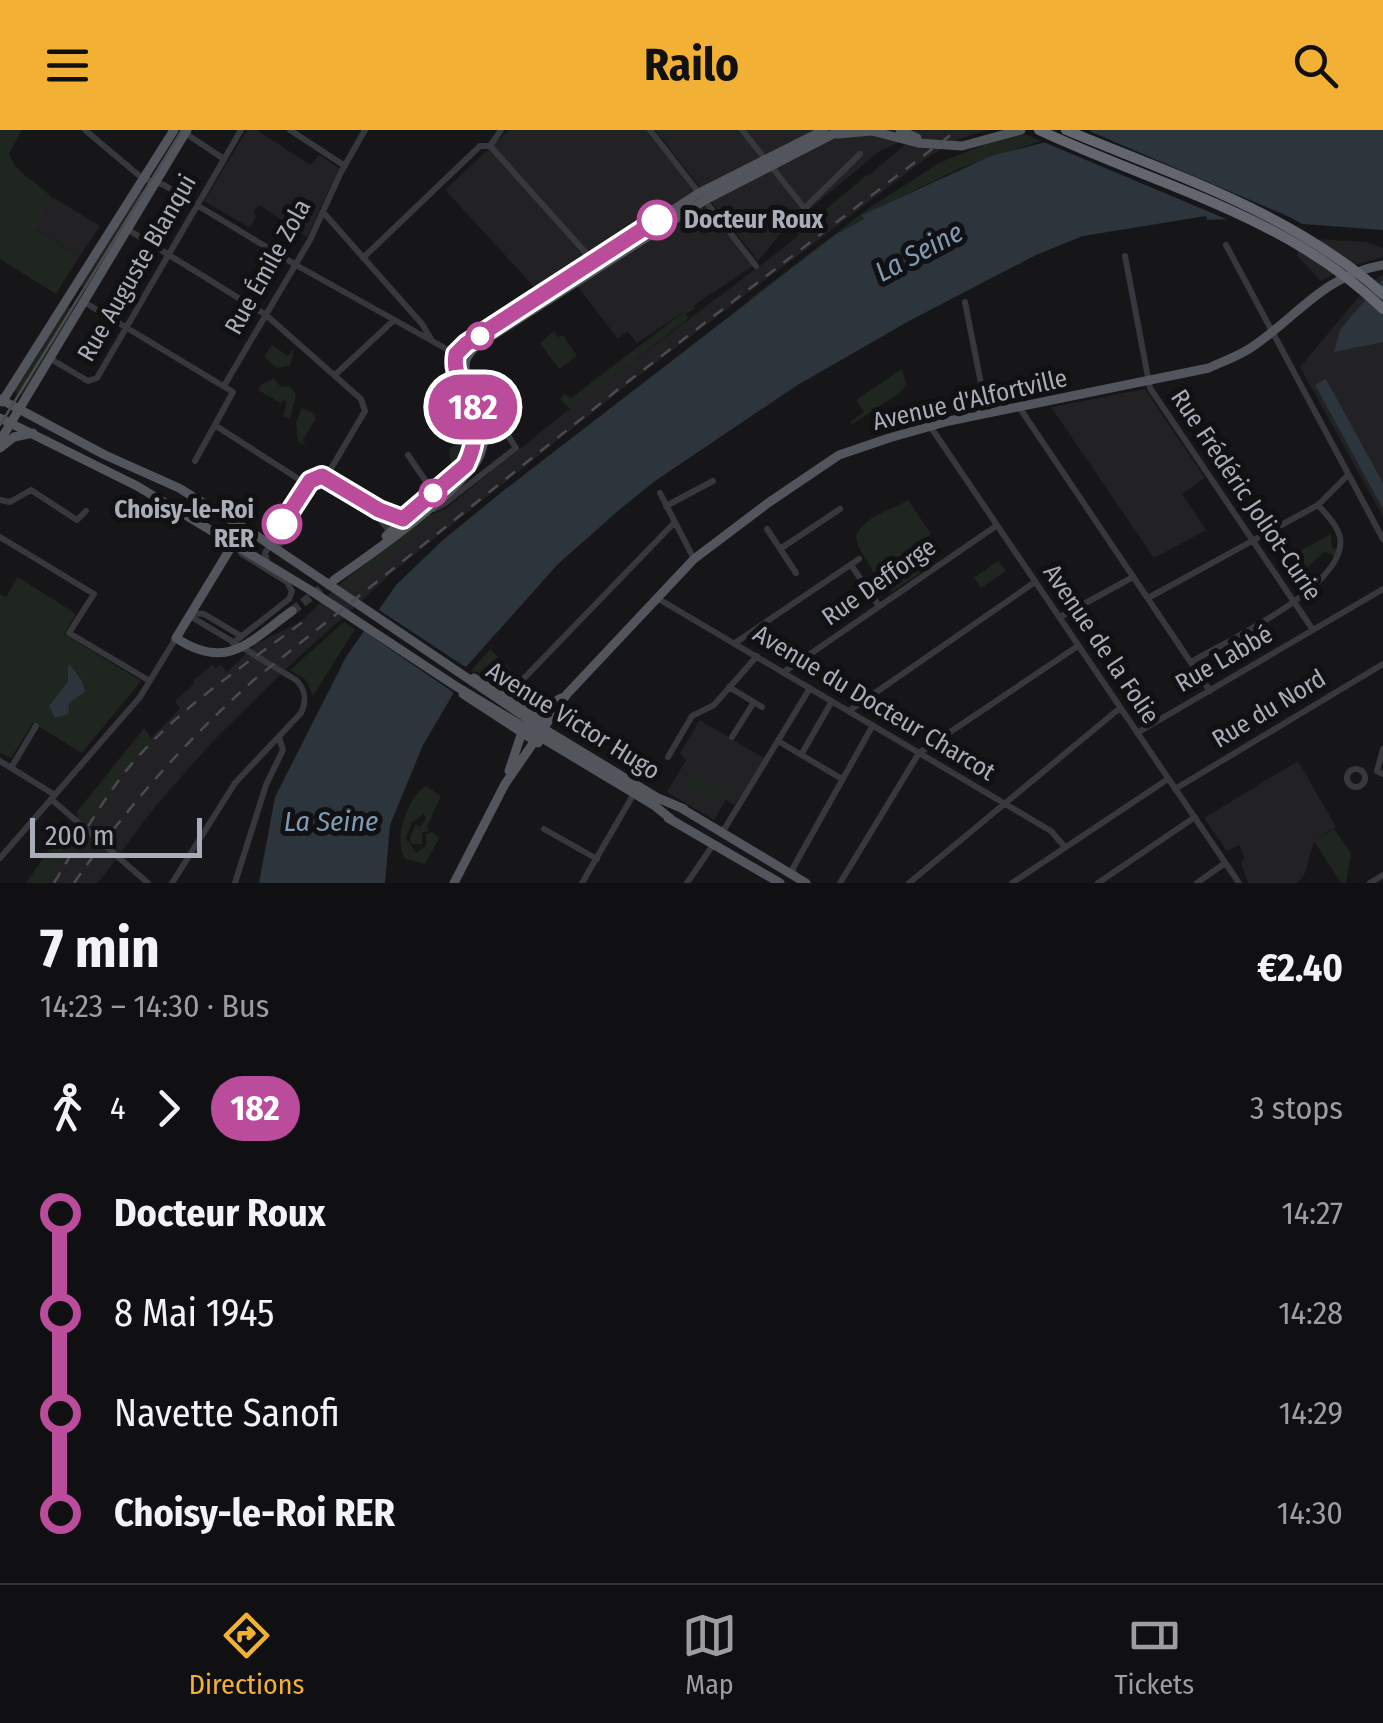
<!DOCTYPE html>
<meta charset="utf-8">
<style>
body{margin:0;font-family:"Fira Sans Condensed",sans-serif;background:#19191b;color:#f1f3f6;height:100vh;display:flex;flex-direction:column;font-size:38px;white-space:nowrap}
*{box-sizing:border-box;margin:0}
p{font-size:32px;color:#9c9d9f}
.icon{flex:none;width:55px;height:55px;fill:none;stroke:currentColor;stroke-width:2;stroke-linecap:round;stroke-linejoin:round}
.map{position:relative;height:753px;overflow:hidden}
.side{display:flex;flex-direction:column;background:#101012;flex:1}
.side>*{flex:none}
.badge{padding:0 20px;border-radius:32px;font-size:35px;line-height:65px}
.scale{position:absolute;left:30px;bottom:25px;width:172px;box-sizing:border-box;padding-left:10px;border:5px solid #a8adb8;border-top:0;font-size:28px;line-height:35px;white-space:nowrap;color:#a8adb8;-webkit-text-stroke:8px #111113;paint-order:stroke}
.map>.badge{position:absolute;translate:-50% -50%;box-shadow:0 0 0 5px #fff}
.legs{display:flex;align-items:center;gap:15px;height:110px;padding:0 40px;font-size:32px}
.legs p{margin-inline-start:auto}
.headline{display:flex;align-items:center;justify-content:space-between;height:170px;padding:0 40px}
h1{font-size:55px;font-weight:700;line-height:75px}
ul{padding:0 40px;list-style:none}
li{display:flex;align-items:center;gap:35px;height:100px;font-size:38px}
li i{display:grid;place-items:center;width:15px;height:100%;margin:0 12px;background:currentColor}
li i::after{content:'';width:25px;height:25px;margin:-12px;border:8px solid;border-radius:50%;background:#101012}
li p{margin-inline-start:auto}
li:first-child i{background:linear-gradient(#0000 50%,currentColor 0)}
li:last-child i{background:linear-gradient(currentColor 50%,#0000 0)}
header{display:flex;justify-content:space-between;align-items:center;height:130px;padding:0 40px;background:#f2b134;color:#111;font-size:45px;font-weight:700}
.menu{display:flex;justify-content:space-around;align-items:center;height:140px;border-top:2px solid #303032;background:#101012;font-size:28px;color:#9c9d9f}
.menu a{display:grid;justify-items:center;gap:5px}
.menu .active{color:#f2b134}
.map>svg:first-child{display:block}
.built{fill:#222225}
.green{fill:#1e261f}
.water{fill:#2c353c}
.pier{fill:#161618}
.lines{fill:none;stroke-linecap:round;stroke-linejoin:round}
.major-tunnel{stroke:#333438;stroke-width:9;stroke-dasharray:9 4.5;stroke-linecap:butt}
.minor{stroke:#37383d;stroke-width:6}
.major{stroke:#53555c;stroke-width:9}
.highway{stroke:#63666e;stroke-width:10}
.tram{stroke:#4a4c52;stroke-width:2.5}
.rail{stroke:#4a4c52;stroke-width:2.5;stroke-dasharray:12 10;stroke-linecap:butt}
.line-1-casing{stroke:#fff;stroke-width:22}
.line-1{stroke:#ba4c9b;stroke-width:15}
.stop-1-dot{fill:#fff;stroke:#ba4c9b;stroke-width:5}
.labels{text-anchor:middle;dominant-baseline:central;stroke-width:10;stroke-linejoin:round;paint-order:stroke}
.stop-label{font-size:25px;font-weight:bold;fill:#a8adb8;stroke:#111113;text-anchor:start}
.street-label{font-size:25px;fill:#a8adb8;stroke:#111113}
.water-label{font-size:28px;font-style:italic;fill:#7f9bb3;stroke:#111113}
</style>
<header><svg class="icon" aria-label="menu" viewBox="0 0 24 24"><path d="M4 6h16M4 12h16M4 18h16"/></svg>Railo<svg class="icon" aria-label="search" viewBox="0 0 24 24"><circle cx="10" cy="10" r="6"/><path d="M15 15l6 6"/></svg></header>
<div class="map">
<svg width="1383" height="753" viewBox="0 0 1383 753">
<rect width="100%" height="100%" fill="#161618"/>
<path class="built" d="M247 0H257L310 35 319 25 339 38 307 107 259 75 253 82 257 85 250 98 204 71Z
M509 0H647L753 136 637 213 627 201 618 209 578 157 558 147 536 159 448 63 446 59Z
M655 0H988L959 9 928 27 636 248 394 441 288 537 213 611 154 678 98 753H31L90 669 180 579 175 571 194 554 193 550 212 535 216 538 221 535 227 542 256 514 300 492 340 454 427 386 445 379 577 273 781 120 915 6 881 20 782 102 758 131Z
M54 68 100 96 79 127 34 98Z
M1300 108 1366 112 1383 118V127L1345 138 1321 151 1297 126Z
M1383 144V387L1300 237 1368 156Z
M1145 259 1205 348 1182 364 1206 400 1154 428 1051 277Z
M700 590 764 628 735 675 726 670 714 690 667 662 686 630 680 623Z
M1298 631 1336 697 1314 711 1305 743 1298 753H1248L1241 732 1245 729 1239 715 1227 721 1204 688Z"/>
<path class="green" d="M0 0H22L9 24C19 48 37 50 53 69L35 99 79 127 56 164 0 129Z
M1018 1 1041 11 963 37 863 85 864 89C823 111 785 155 747 171L869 78 939 33Z
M868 44 869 52 800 106 798 103Z
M138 60 146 65 87 160 79 155Z
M693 175 695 178 686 184 689 188 570 279 560 269 565 264 571 268Z
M67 176 74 180 23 267 14 261Z
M554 201 558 207 563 205 577 226 559 239 540 213Z
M272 215 288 226 294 218 290 236 277 238 264 227Z
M902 239 906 255 901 262 852 294 850 292 864 282 856 270Z
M274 248 280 256 290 257 296 264 290 288 283 286 287 272 283 270 281 273 258 260 262 254Z
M302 278 326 289 313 284 316 289 302 311 307 317 298 311 296 292Z
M473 294C469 317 467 331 446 344L451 333 449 319 465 308 459 297Z
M908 370 931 404 913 418 927 438 892 462 878 441 874 443 858 416 856 405C869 383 889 382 908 370Z
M445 380 346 457 340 454 427 386Z
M1331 404 1332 418 1337 419 1335 426 1324 422 1302 442 1291 426Z
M998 431 1006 441 981 458 974 448Z
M18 447 76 484 64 504 141 551 82 623 33 593 11 628 0 623V464L6 467Z
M344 492 355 499 313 566 306 550 290 540Z
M490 519 517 546 503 556 491 545 471 541Z
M144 598 152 609 86 692 76 683Z
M690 637 694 644 729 665 722 675 687 655Z
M426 656 441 666 427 696 429 701 422 703V714H411L410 708 416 694 420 697 426 689 424 684 412 692 406 708 416 723 426 716V704L432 702 439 708 425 734 405 729C393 710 407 667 426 656Z
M68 692 77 700 46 753H26Z
M1334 699 1351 723 1346 753H1341L1314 711Z"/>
<path class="water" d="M1093 0H1383V100L1236 89 1207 90 1206 86 1083 106 1036 125 909 191 796 256 655 351 619 380 558 434 465 538 453 557V564L423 615 390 695 385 753H259L275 667 346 527 396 455 443 410 503 361 835 105 864 89 862 85 991 26Z
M1383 149V212L1334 222 1340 200Z
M1326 249 1383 353V379L1315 255Z
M70 535 82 551 85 562 69 573 68 584 55 588 49 576 68 552V536Z"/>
<path class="pier" d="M1068 0H1087L1292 88 1310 99 1238 94 1034 8Z
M373 476 470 540 458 558 457 565 358 497Z"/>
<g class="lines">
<path class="major-tunnel" d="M292 481 331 451"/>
<path class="minor" d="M85 0 142 48 164 55 296 135 459 226
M290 0 345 36
M650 0 756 136
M742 0 766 30
M185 3 224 29
M490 16 594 132
M771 36 812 88
M805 78 860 24
M323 82 422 194 431 209
M127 99 266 185 361 269 365 281 326 347
M1226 115 1383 409
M1125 126 1150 258 1313 500
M363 128 480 16H490L501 0
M84 172 233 262 195 331
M965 172 987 284
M49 228 88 251 97 248 241 0
M335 245 394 190
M224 256 310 110 341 42 365 0
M1019 277 1210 561
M216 296 308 355
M930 296 1239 753
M408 325 427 353 425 369
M660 363 694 429
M0 370 10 372 31 360 77 390 86 381
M666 376 713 351
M434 379 444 374 516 318 478 259
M767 399 796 443
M0 407 94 464 69 503 150 551
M780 419 840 379
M276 420 313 359 325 355 377 386 392 404
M267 432 265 423 270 415 314 347H326L379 380 404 391
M851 435 879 476
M657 468 1051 701 1065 717
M1148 468 1318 375 1348 345
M192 483 204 484 241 506
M1060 487 1133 447
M233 513 289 469 292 461 287 452 242 424 238 418
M735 513 859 429
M1191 532C1227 511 1349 455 1340 407 1337 395 1326 384 1318 375
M784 542 996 396
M729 557 762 577
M506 567 674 393
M849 581 1035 452
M1137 603 1383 459
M732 607 754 572
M778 611 842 649
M1383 619 1377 641 1383 644
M801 625 832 571
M668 627 692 586 714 575 757 526
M0 631 55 665
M11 638 36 596
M1347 648a9 9 0 1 1 18 0a9 9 0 1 1-18 0Z
M1175 659 1383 534
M51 669 148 753
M544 699 597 729
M720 701 725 698 810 558
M0 728 140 567 176 508
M794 745 793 738 873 595
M172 753 235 653 301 583C307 570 306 560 296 550L190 486
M235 753 266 655 283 620 279 607
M582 753 632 667
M687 753 713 715
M840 753 919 623 1078 516
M909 753 1120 578
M1012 753 1168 649
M1098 753 1195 687
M1197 753 1225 733
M1370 753 1383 745"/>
<path class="major" d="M900 0 917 8
M837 4 872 1 918 13 962 16 1021 0
M0 269 105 325 179 358 257 406 531 591 658 668 684 679
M2 272 174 0
M0 288 137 356 310 460 454 555 655 676 671 689
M0 311 187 0
M0 318 14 307 33 303
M386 406 466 335C475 319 478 299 474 280 468 256 442 239 464 216L699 63 824 0
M233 414 176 508C228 542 250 511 292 481
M334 450C366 428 466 358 480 325 487 307 486 283 478 265 474 256 465 247 465 237 464 229 470 223 475 217L705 70 841 0
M474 548 545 593
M463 564 538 613
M531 586 561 568
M509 641 523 599
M681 678 806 753
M668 688 780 753
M454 753 505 654 567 564 694 429 768 373 839 325 889 308 949 291 1209 238C1224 231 1239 226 1252 217 1299 185 1323 146 1383 135"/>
<path class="highway" d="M1039 0C1156 55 1288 86 1383 179
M1066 0C1176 46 1293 83 1383 164"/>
<path class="tram" d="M0 295 182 0"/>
<path class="rail" d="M54 753C77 715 98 677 125 642 176 579 244 536 308 488
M74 753C126 678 186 610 255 549L621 257 957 0"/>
</g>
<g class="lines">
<g class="line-1-casing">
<path id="line-1" d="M282 394 310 351 322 346 379 380 403 389 466 335C477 313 479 286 467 263 460 248 453 242 456 224L466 214 657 90"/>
</g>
<use href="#line-1" class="line-1"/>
</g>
<g class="stop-1-dot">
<circle cx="657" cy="90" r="18"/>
<circle cx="480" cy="206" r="12"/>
<circle cx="433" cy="363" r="12"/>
<circle cx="282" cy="394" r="18"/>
</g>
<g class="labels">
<g class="stop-label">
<text x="684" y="90">Docteur Roux</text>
<text x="254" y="380" text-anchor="end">Choisy-le-Roi<tspan x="254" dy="29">RER</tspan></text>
</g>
<g class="street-label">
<text transform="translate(268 137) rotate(-61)">Rue Émile Zola</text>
<text transform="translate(137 138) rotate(-60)">Rue Auguste Blanqui</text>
<text transform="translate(970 270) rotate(-13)">Avenue d'Alfortville</text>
<text transform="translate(1246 365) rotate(56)">Rue Frédéric Joliot-Curie</text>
<text transform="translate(879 452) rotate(-35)">Rue Defforge</text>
<text transform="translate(1101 514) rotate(56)">Avenue de la Folie</text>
<text transform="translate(1224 529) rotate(-30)">Rue Labbé</text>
<text transform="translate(874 573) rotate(31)">Avenue du Docteur Charcot</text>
<text transform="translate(1269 579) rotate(-31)">Rue du Nord</text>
<text transform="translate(573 591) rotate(32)">Avenue Victor Hugo</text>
</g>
<g class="water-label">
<text transform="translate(919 122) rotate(-28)">La Seine</text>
<text x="331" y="691">La Seine</text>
</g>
</g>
</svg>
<div class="scale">200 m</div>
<b class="badge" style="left:473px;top:277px;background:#ba4c9b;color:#fff">182</b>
</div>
<section class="side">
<div class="headline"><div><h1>7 min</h1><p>14:23 – 14:30 · Bus</p></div><b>€2.40</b></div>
<div class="legs"><svg class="icon" aria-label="walk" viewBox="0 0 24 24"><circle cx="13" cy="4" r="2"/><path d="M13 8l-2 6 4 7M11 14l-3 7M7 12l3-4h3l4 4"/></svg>4<svg class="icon" aria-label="forward" viewBox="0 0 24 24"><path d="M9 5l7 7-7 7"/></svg><b class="badge" style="background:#ba4c9b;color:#fff">182</b><p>3 stops</p></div>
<ul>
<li><i style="color:#ba4c9b"></i><b>Docteur Roux</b><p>14:27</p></li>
<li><i style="color:#ba4c9b"></i><span>8 Mai 1945</span><p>14:28</p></li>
<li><i style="color:#ba4c9b"></i><span>Navette Sanofi</span><p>14:29</p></li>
<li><i style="color:#ba4c9b"></i><b>Choisy-le-Roi RER</b><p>14:30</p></li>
</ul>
</section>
<nav class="menu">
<a class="active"><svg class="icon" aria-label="directions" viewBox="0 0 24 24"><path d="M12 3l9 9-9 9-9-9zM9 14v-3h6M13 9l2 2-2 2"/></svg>Directions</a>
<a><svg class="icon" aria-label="map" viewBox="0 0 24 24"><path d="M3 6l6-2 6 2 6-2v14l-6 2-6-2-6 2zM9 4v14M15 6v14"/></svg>Map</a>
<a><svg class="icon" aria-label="tickets" viewBox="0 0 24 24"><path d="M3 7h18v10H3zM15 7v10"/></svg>Tickets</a>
</nav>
